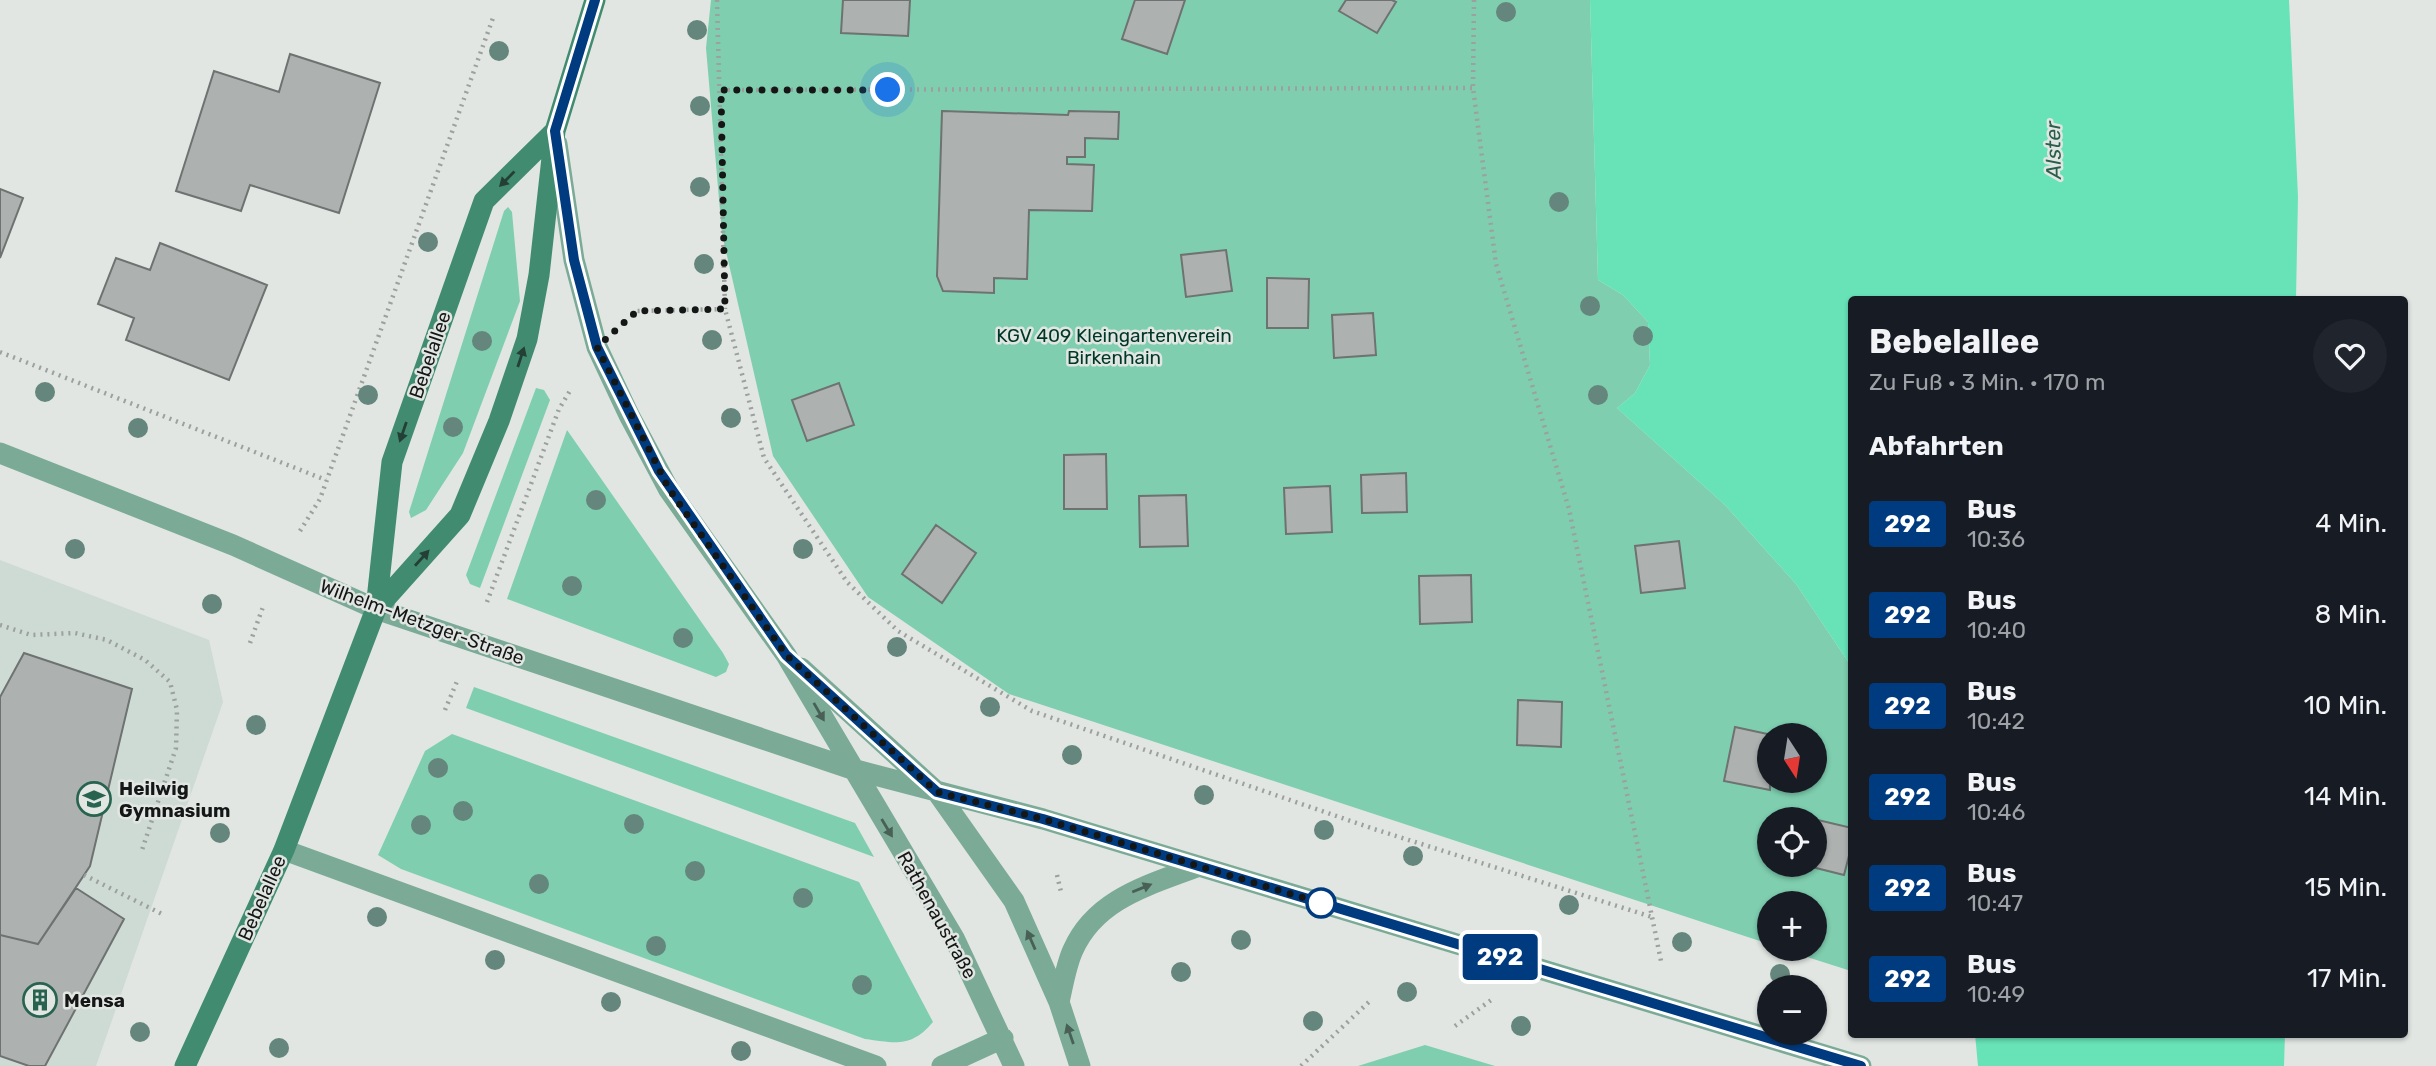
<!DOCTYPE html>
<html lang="de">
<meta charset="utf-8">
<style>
body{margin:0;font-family:Rubik,sans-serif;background:#20242c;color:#f1f3f6;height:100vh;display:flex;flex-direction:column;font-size:26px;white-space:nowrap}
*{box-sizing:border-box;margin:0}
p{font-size:23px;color:#9ea1a6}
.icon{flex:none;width:38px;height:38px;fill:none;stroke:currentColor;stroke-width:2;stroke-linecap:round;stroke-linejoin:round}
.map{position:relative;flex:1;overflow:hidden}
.sheet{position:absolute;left:1848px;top:296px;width:560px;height:742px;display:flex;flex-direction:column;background:#171b24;border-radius:7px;box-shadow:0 2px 5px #0004}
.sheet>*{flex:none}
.badge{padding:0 14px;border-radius:5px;font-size:24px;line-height:46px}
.needle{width:46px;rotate:168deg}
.fabs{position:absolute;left:1757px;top:723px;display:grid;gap:14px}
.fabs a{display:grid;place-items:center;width:70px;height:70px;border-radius:50%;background:#171b24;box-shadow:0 2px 5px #0004;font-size:35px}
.you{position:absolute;width:35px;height:35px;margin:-18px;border:5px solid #fff;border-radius:50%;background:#1a73e8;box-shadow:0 0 0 10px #1a73e833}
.map>.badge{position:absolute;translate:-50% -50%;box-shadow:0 0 0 4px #fff}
h2{padding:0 21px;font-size:26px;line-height:63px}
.round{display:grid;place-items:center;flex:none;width:74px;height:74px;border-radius:37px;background:#20242c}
.summary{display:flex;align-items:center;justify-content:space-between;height:119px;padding:0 21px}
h1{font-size:33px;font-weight:700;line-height:52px}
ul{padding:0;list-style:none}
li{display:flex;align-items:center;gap:21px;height:91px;padding:0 21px}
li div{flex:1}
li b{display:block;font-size:26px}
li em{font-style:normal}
li .badge{min-width:77px;font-weight:700;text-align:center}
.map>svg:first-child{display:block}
.built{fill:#cedbd5}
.green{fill:#7eceaf;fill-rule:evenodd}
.water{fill:#68e3b7}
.building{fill:#adb2b0;stroke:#6e7270;stroke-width:2}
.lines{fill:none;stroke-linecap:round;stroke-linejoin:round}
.path{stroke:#9ca09e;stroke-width:4.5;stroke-dasharray:2 5;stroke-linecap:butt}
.street{stroke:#7baa97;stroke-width:21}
.secondary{stroke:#418c71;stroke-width:21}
.tree{fill:#65867c}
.oneway{fill:#244036}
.oneway2{fill:#486056}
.line-casing{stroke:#fff;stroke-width:16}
.line{stroke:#003b80;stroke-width:10}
.walk{stroke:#151716;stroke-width:7;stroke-dasharray:0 12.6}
.stop-dot{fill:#fff;stroke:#003b80;stroke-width:3.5}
.labels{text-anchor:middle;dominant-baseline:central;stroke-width:5;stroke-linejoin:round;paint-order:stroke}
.park-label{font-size:19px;fill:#003828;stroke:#e1e6e3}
.street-label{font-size:19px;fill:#151716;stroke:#e1e6e3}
.poi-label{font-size:19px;font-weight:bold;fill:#151716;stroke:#e1e6e3;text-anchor:start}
.water-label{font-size:21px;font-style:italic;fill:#2b5d4b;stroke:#e1e6e3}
</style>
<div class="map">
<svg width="2436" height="1066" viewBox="0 0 2436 1066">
<rect width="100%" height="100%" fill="#e1e6e3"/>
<path class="built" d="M0 560 209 640 223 702 96 1066H0Z"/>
<path class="green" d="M711 0H1590L1598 280 1623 295 1648 322 1650 365 1635 393 1617 408 1725 505 1796 584 1851 666V971L1782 949 1815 948V903H1769V944L1009 694 868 597 773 456 722 234 706 48ZM1769 735H1815V780H1769ZM1769 819H1815V864H1769Z
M508 207 512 212 520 301 463 453 426 510 411 518 409 512 504 211Z
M536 388 544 390 550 400 480 588 470 584 466 575Z
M567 430 723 653 729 664 726 672 716 677 507 599Z
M474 687 855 823 874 857 466 708Z
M452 734 859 882 933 1022C911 1048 896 1043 865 1039L401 869 378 855 425 751Z
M1425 1045 1495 1066H1358Z"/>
<path class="water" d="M1590 0H2289L2298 197 2296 299H1852L1851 666 1796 584 1725 505 1617 408 1635 393 1650 365 1648 322 1623 295 1598 280Z
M1975 1034H2285L2284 1066H1978Z"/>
<path class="building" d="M843 0H910L908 36 841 33Z
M1135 0H1185L1167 54 1122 39Z
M1346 0H1392L1396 2 1377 33 1339 11Z
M290 54 380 83 339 213 250 185 241 211 176 191 214 71 279 92Z
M942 111 1068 115 1069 111 1119 112 1118 139 1085 138V157H1067V164L1094 165 1092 211 1029 210 1027 279 994 278V293L943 291 937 276Z
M0 189 23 198 0 258Z
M160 243 267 285 229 380 126 340 134 318 98 304 116 258 150 270Z
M1226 250 1232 291 1186 297 1181 255Z
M1267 278 1309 279 1308 328H1267Z
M1373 313 1376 355 1334 358 1332 315Z
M839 383 854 425 807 441 792 400Z
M1106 454 1107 509H1064V455Z
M1406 473 1407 512 1362 513 1361 475Z
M1330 486 1332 532 1286 534 1284 488Z
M1186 495 1188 546 1140 547 1139 496Z
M936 525 976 553 942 603 902 574Z
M1679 541 1685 588 1641 593 1635 546Z
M1471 575 1472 622 1420 624 1419 576Z
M24 653 132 689 90 866 38 944 0 935V697Z
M1518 700 1562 702 1561 747 1517 745Z
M1735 727 1772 735H1769L1770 790 1724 781Z
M1805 817 1852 828V844L1844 875 1800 864H1815V819H1804Z
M76 888 124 919 45 1066H29L0 1056V935L38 944Z"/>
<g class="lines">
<path class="path" d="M717 0 725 309
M1474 0 1473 88 1496 264 1569 509 1661 961
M721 90 1473 88
M632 315 637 311 725 309 764 458 847 582 898 631 1032 711 1374 829 1652 917
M0 352 326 480
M300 531 320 499 493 18
M487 602 559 409 571 389
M0 625 31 635 75 633 107 640 145 660 170 682 177 710 176 748 141 853
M250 643 264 604
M445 710 458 679
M84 875 162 914
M1057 875 1061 892
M1455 1026 1494 998
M1301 1066 1371 1000"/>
<path class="street" d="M557 144 574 260 597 347 629 415 669 490 786 655 954 938 1014 1066
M0 453 233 545 376 609 852 769 1043 819 1861 1066
M801 668 937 792 1014 901 1059 1002 1080 1066
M284 850 876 1066
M1059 1002C1063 985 1066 965 1073 950 1096 898 1150 885 1199 866
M942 1066 1003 1038"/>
<path class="secondary" d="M376 609 460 515 499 421 527 339 539 275 555 131 595 0
M185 1066 284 850 376 609 392 462 484 201 555 131"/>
</g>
<g class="tree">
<circle cx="1506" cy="12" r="10"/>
<circle cx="697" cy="30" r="10"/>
<circle cx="499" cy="51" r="10"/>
<circle cx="700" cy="106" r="10"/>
<circle cx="700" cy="187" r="10"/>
<circle cx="1559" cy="202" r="10"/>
<circle cx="428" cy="242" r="10"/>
<circle cx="704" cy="264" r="10"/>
<circle cx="1590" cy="306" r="10"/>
<circle cx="1643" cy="336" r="10"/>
<circle cx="712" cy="340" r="10"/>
<circle cx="482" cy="341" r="10"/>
<circle cx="45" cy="392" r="10"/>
<circle cx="368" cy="395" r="10"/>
<circle cx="1598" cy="395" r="10"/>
<circle cx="731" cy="418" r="10"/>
<circle cx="453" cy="427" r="10"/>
<circle cx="138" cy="428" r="10"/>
<circle cx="596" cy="500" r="10"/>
<circle cx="75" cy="549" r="10"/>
<circle cx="803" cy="549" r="10"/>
<circle cx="572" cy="586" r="10"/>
<circle cx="212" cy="604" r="10"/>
<circle cx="683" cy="638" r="10"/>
<circle cx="897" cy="647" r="10"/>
<circle cx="990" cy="707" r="10"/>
<circle cx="256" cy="725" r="10"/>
<circle cx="1072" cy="755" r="10"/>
<circle cx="438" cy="768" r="10"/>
<circle cx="1204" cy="795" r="10"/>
<circle cx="463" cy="811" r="10"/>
<circle cx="634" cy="824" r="10"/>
<circle cx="421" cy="825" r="10"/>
<circle cx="1324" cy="830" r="10"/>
<circle cx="220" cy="833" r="10"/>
<circle cx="1413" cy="856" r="10"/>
<circle cx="695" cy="871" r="10"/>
<circle cx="539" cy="884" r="10"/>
<circle cx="803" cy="898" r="10"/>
<circle cx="1569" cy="905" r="10"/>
<circle cx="377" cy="917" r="10"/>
<circle cx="1241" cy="940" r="10"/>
<circle cx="1682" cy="942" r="10"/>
<circle cx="656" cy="946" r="10"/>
<circle cx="495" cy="960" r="10"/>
<circle cx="1181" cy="972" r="10"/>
<circle cx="1780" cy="974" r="10"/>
<circle cx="862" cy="985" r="10"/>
<circle cx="1407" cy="992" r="10"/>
<circle cx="611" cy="1002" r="10"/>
<circle cx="1313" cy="1021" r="10"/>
<circle cx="1521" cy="1026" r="10"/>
<circle cx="140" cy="1032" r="10"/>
<circle cx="279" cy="1048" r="10"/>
<circle cx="741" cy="1051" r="10"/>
</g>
<defs><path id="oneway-solid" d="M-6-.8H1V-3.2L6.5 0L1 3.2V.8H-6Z" transform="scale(1.75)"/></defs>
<g class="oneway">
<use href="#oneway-solid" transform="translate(507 179) rotate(135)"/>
<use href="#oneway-solid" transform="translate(521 357) rotate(-72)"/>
<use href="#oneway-solid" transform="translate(403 432) rotate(109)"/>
<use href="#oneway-solid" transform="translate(422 558) rotate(-48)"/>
</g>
<g class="oneway2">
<use href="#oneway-solid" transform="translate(819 712) rotate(60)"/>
<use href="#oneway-solid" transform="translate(887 828) rotate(59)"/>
<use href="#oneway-solid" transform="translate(1142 888) rotate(-22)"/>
<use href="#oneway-solid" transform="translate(1031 940) rotate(-114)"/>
<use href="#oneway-solid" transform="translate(1070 1034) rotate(-109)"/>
</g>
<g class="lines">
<g class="line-casing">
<path id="line" d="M595 0 555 131 574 260 597 347 659 471 786 655 918 775 937 792 1043 819 1861 1066"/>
</g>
<use href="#line" class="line"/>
<path class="walk" d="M888 90H721L725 309 637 311 597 347 669 489 786 655 937 792 1043 819 1321 903"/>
</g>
<defs>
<g id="school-ring" transform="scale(1.75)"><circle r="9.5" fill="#e1e6e3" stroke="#27634e" stroke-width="1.5"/><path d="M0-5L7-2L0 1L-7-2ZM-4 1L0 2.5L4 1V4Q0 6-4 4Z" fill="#27634e"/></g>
<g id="building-ring" transform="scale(1.75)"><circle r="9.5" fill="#e1e6e3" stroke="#27634e" stroke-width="1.5"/><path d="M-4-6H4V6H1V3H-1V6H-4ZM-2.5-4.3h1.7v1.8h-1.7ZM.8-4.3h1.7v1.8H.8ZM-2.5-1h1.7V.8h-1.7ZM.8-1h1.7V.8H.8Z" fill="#27634e"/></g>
</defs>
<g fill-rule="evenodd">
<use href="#school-ring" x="94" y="799"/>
<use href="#building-ring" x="40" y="1000"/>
</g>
<circle class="stop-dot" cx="1321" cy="903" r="14"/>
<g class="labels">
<g class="park-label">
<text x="1114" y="335">KGV 409 Kleingartenverein<tspan x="1114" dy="22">Birkenhain</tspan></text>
</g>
<g class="street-label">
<text transform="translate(430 355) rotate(-71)">Bebelallee</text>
<text transform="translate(422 622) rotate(20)">Wilhelm-Metzger-Straße</text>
<text transform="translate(262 898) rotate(-66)">Bebelallee</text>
<text transform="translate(937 915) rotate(61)">Rathenaustraße</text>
</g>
<g class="poi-label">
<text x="119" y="788">Heilwig<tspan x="119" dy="22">Gymnasium</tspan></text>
<text x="64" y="1000">Mensa</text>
</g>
<g class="water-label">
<text transform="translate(2053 150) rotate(-91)">Alster</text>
</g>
</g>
</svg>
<div class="fabs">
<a><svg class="needle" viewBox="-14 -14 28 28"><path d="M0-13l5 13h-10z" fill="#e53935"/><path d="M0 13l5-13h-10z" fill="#9ea1a6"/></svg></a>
<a><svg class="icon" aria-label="locate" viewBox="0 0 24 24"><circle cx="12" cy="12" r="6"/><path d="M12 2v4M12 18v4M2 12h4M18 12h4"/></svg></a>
<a>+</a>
<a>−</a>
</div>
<div class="you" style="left:888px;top:90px"></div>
<b class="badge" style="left:1500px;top:957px;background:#003b80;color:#fff">292</b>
<section class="sheet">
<div class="summary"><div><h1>Bebelallee</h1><p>Zu Fuß · 3 Min. · 170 m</p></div><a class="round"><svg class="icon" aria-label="heart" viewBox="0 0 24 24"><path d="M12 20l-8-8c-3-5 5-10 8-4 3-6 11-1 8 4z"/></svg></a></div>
<h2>Abfahrten</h2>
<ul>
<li><span class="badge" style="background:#003b80;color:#fff">292</span><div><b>Bus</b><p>10:36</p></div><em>4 Min.</em></li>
<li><span class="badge" style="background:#003b80;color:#fff">292</span><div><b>Bus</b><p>10:40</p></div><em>8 Min.</em></li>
<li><span class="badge" style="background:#003b80;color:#fff">292</span><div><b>Bus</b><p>10:42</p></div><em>10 Min.</em></li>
<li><span class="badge" style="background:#003b80;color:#fff">292</span><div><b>Bus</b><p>10:46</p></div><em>14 Min.</em></li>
<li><span class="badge" style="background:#003b80;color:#fff">292</span><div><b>Bus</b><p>10:47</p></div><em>15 Min.</em></li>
<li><span class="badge" style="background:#003b80;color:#fff">292</span><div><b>Bus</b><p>10:49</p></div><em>17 Min.</em></li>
</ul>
</section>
</div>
